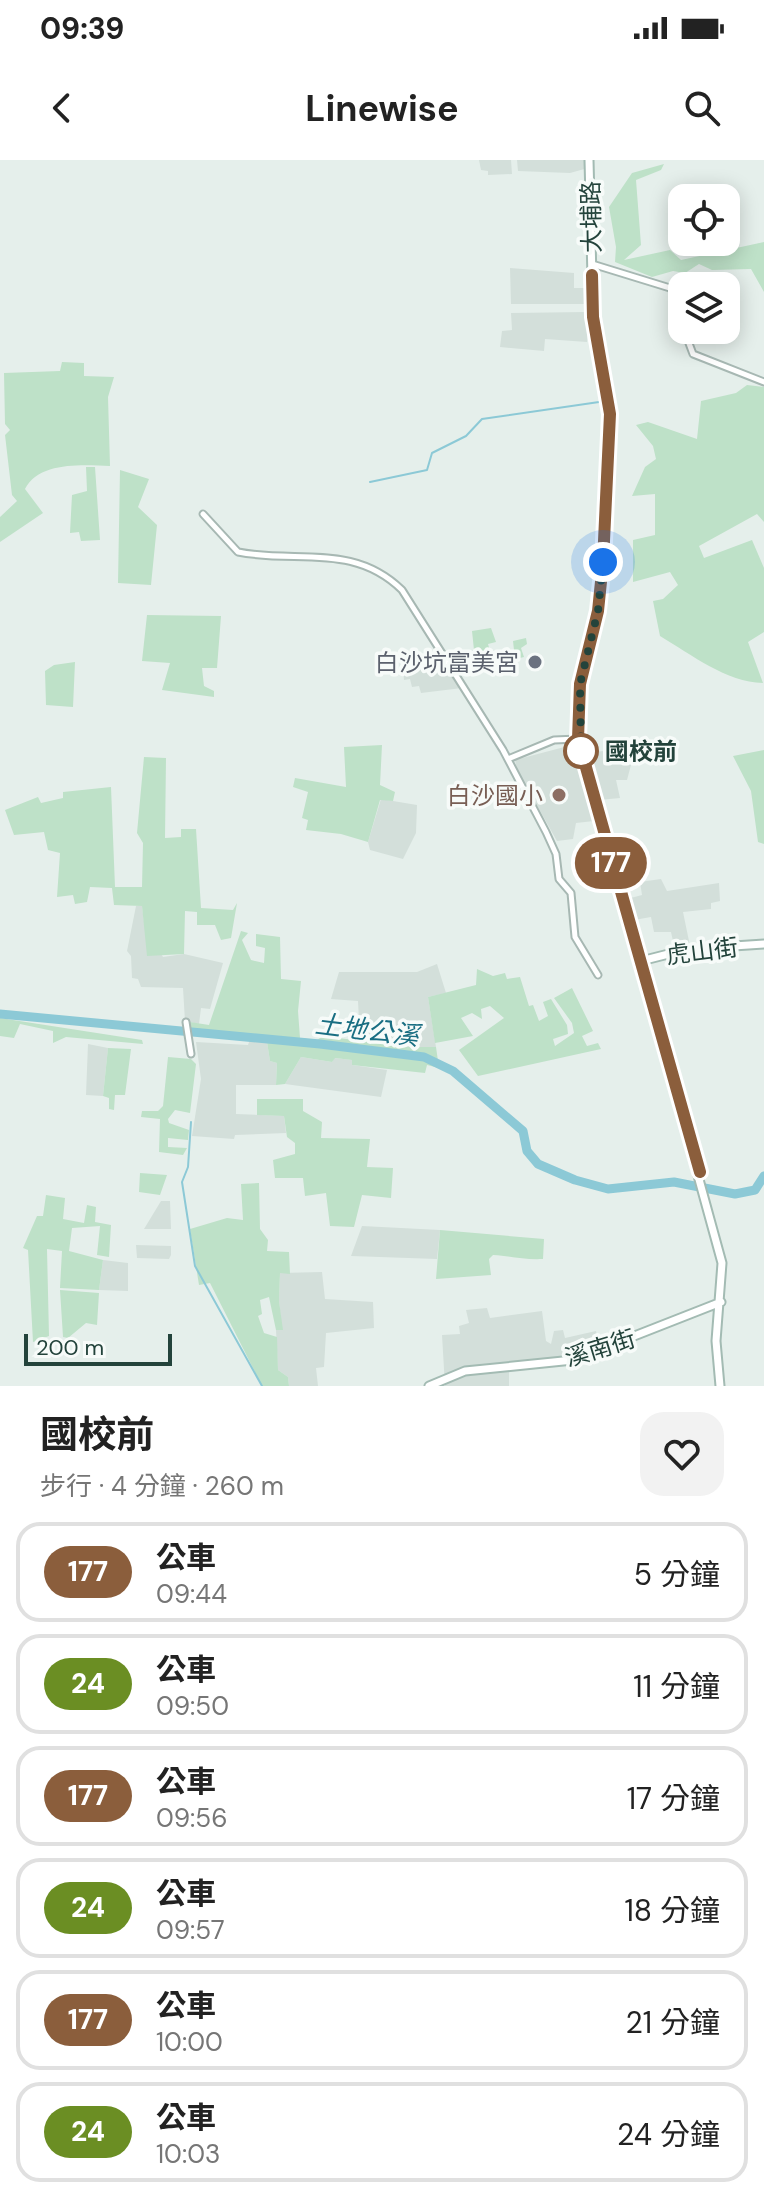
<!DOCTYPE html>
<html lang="zh-TW">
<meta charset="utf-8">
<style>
body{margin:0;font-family:"DM Sans","Noto Sans TC",sans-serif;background:#f2f2f2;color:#222;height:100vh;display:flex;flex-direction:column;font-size:30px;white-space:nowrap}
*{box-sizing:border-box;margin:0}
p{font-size:26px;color:#767676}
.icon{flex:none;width:44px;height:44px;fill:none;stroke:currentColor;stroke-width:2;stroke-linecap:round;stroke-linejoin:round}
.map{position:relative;height:1226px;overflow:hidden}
.sheet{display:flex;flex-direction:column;background:#fff;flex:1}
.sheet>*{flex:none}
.badge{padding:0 16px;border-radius:26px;font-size:28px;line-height:52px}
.fabs{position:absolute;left:668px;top:24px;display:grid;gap:16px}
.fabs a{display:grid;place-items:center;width:72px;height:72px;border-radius:16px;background:#fff;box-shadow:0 4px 20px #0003;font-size:40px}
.scale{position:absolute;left:24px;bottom:20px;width:148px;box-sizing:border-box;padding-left:8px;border:4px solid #23433b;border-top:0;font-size:22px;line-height:28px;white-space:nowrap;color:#23433b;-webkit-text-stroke:6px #f7fbf9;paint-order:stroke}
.you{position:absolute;width:40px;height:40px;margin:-20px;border:6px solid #fff;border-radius:50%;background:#1a73e8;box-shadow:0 0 0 12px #1a73e833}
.map>.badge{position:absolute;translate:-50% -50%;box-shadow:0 0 0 4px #fff}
.round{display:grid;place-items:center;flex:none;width:84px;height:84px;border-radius:24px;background:#f2f2f2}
.overview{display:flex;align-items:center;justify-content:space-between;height:136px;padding:0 40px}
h1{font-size:38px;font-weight:700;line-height:60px}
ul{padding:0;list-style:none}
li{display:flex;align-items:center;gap:24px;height:100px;margin:0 16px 12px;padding:0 24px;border:4px solid #e0e0e0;border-radius:24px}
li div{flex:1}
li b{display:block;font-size:30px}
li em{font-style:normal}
li .badge{min-width:88px;font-weight:700;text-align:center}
.status{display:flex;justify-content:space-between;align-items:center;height:56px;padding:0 40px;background:#fff;direction:ltr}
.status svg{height:22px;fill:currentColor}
header{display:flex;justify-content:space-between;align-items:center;height:104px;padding:0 40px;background:#fff;font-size:36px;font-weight:700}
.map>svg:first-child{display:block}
.built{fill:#d3dfda}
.green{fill:#bee1c8}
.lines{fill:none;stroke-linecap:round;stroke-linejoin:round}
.stream{stroke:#8cc9d6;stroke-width:2}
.river{stroke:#8cc9d6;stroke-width:9}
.street-casing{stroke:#a7b8b3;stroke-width:9}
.secondary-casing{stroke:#a3bbb3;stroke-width:11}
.street{stroke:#fff;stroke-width:5}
.secondary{stroke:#fff;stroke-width:7}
.line-casing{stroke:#fff;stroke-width:18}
.line{stroke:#8b5e3c;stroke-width:12}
.walk{stroke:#23433b;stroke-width:8;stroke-dasharray:0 14.4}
.worship-dot{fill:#6b7280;stroke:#f7fbf9;stroke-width:3}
.stop-dot{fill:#fff;stroke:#8b5e3c;stroke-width:4}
.education-dot{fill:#8d6e63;stroke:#f7fbf9;stroke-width:3}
.labels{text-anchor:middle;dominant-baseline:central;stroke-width:7;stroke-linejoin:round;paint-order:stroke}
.street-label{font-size:24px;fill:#23433b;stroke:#f7fbf9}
.worship-label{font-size:24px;fill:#5b616d;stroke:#f7fbf9;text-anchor:end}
.stop-label{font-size:24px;font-weight:bold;fill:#23433b;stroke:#f7fbf9;text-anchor:start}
.education-label{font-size:24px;fill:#785e54;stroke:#f7fbf9;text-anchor:end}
.water-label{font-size:26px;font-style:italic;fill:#196e82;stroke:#f7fbf9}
</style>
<div class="status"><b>09:39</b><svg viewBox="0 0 49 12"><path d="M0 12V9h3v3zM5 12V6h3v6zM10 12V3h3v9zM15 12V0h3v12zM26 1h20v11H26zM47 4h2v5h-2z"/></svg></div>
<header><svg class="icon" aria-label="back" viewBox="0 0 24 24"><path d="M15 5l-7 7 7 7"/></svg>Linewise<svg class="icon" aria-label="search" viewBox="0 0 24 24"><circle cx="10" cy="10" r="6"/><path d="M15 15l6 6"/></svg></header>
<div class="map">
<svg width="764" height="1226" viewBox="0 0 764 1226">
<rect width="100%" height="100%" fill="#e5efeb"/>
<path class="built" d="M479 0H511L512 14 488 15V11L481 10Z
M517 0H588V8L570 13 518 11Z
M510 108 574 113V128H590L587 182 545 179 544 191 500 187 502 171 512 170 511 153 586 152 585 144H511Z
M438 491 462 528 421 533 419 526 412 527 410 519 404 520 403 506 419 503Z
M572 585 594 661 576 663 573 679 557 681 517 610 515 600Z
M620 589 622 600 632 601 627 620H616L620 638 599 640 587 593Z
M381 639 417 645 416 673 403 699 370 690 368 682Z
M661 719 667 731 719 723 720 741 711 743V749L683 752 690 786 675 790 671 772H654L651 757 634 760 627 739 642 735 640 722Z
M136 746H142L144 762 163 797 184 794 223 803 210 849 201 848 199 864 185 861 183 828 141 827 138 819 132 818 131 796 127 791Z
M437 804 446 833 428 837 436 887H408L360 880 358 841 331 839 339 812H417Z
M250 879 267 882 270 901 277 903 276 925H236V954L284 956 286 973 235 975 234 979 192 976 201 919 196 882 248 885Z
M88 884 108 888 103 936 86 935Z
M301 897 332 902 334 898 353 900 352 905 387 910 381 937 285 924Z
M161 1041H170L171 1069H144Z
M362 1066 440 1070 437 1099 351 1096Z
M136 1085 171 1086V1095L169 1099 137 1098Z
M103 1100 128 1103V1131L99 1130Z
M322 1112 325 1139 373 1142 374 1168 326 1173 324 1207 316 1208 318 1226H289L288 1217 278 1210 276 1170H282L279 1141 280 1113Z
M487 1148 490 1158 542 1151 546 1181 551 1184 554 1171 563 1170 565 1178 596 1171 600 1192 563 1203 545 1199 509 1207V1226H445L442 1175 460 1174 459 1166 469 1163 466 1150Z"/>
<path class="green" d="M664 4 661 10 636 20 641 85 624 100 670 90 681 100 764 82V132L751 109 712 110 699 104 685 113 673 111 652 117 615 102 616 87 609 47 632 13Z
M62 202 84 203V216L114 217 108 237 110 306C84 305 39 301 25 329L43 353 0 382V357L17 341 12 335 5 275 10 270 5 264 4 213 60 211Z
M747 225 764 227V362L757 354 699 386 704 398 752 380 764 408V472L748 482 763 523C726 522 692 495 660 476L653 441 663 439 678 425 670 412 633 422V380L655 375V334L632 336 645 307 656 299 653 286 636 265 648 262 697 279 701 241 736 233Z
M86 307H95L100 380 81 381 79 372 70 373 72 335 87 331Z
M120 310 149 319 138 347 157 365 151 425 118 423Z
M147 455 221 456 217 508H202L204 526 214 531V537L162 530 170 503 142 501Z
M491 468 496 482 488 484 491 495 514 490 513 481 526 478 527 484 521 488 524 497C500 504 476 496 454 508L451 503 474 490 472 471Z
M75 502 73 547 46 545 45 511 54 505Z
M382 585 380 625 395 632 393 641 380 640 368 682 341 674 306 670 308 660 302 658 308 632 293 627 295 618 346 627 344 587Z
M764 590V684L758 682 751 631 733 596Z
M144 597 166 598 165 678 181 677V669H196L201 748 233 750 237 743 231 778 221 780 215 765H197V752L185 751 184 794 147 796 142 746 114 745 112 728 90 727 87 742 75 744 73 735 57 737 60 693 48 690 44 672 14 675 5 650 38 637 41 643 63 638V632L111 627 115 727H142L143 683 137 673Z
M241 771 248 773 242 780 251 800 264 803 265 788 256 786V774L280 777 281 819 301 821 298 851 300 878 317 880 323 876 408 887H436L439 908 427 905 425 913 352 905V900L335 898 332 902 301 897 285 924 276 925 277 903 270 901 267 882 190 870V862L209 865Z
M477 809 493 816 505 813 507 819 520 817 529 846 533 845 539 861 548 856 543 842 551 839 567 865 568 874 553 879 555 886 574 873 572 863 554 838 572 828 593 871 582 876 587 886 598 883 601 889 478 916 459 890 504 858 490 846 481 849 482 859 472 853 461 858 473 876 435 883 428 837 476 825Z
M0 858 142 880 143 884 66 877 53 883V871L20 864 14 878 0 876Z
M108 888 131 889 125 935H115L114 950 109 949V938L103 936Z
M168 897 191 899 196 904 190 953 175 950 168 959 169 963 189 970 188 980 168 978V987L187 988 183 995 159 992 160 959 141 957 142 951H158L163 946Z
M257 939H303V951L322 962 321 978 370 979 367 1007 393 1008 391 1038 362 1035 354 1067 330 1066 326 1033 305 1036 303 1018H275L273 1000 295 994V983L287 977 284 956 257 955Z
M140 1013 167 1015 160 1035 139 1032Z
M259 1023 260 1069 268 1080 267 1091 289 1092 290 1114 280 1113 279 1141 283 1170H276L269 1137 260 1140 262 1154 258 1156 264 1173 277 1177 278 1210 288 1217 289 1226H262L210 1123 199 1125 190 1069 227 1058 243 1060 241 1024Z
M46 1035 65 1038 63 1059 84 1063 87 1045 96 1047 95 1062 111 1065 109 1097 97 1095 100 1066 72 1068 69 1091 103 1100 99 1130 60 1128 62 1091 47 1089 49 1176 33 1182 28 1090 23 1088 37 1056H43Z
M440 1070 544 1079 543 1099C524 1100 511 1096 493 1095L489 1099 491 1115 436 1119Z
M60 1130 99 1133 97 1165 86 1163 68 1178 63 1177Z"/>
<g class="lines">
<path class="stream" d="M370 322 427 310 432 293 466 276 482 259 599 242
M191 962 188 1007 182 1022 195 1106 262 1226"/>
<path class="river" d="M0 854 320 884 424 897 453 911 523 971 527 991 538 1004 575 1020 608 1029 674 1022 735 1034 755 1030 764 1016"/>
<g class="street-casing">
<path id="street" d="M592 104 670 128 676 134 682 162
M684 170 693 194 764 222
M203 354 238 392C296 404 353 382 402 430L503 590 546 672 556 694 559 719 571 733 575 777 598 815
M508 599 554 580 578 579
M186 862 191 894"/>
</g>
<g class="secondary-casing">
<path id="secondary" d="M589 0 593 157 610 254 603 402 598 451 580 524 578 579 722 1103 716 1181 720 1226
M641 801 688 789 764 784
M429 1226 465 1211 573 1200 721 1142"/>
</g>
<use href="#street" class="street"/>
<use href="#secondary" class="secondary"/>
</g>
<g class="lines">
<g class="line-casing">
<path id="line" d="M592 115 593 157 610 254 603 402 598 451 580 524 578 579 700 1012"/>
</g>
<use href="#line" class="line"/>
<path class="walk" d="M581 591 580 524 598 451 603 402"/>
</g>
<circle class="worship-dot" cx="535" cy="502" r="8"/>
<circle class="stop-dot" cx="581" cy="591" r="16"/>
<circle class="education-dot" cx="559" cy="635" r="8"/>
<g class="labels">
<g class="street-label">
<text transform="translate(591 57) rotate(-91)">大埔路</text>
<text transform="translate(702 791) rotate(-7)">虎山街</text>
<text transform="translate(600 1188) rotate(-17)">溪南街</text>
</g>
<g class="worship-label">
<text x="519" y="502">白沙坑富美宮</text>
</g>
<g class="stop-label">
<text x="605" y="591">國校前</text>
</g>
<g class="education-label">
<text x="543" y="635">白沙國小</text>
</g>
<g class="water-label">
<text transform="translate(367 870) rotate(7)">土地公溪</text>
</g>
</g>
</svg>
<div class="fabs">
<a><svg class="icon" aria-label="locate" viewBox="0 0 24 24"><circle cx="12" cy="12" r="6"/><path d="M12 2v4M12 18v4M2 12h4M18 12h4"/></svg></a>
<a><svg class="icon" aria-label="layers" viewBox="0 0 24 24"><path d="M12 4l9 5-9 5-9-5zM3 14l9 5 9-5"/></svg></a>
</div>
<div class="scale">200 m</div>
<div class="you" style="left:603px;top:402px"></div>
<b class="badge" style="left:611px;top:703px;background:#8b5e3c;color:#fff">177</b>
</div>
<section class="sheet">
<div class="overview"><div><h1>國校前</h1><p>步行 · 4 分鐘 · 260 m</p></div><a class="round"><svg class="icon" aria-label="heart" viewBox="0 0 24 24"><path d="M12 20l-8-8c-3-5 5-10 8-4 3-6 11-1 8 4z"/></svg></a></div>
<ul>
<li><span class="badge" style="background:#8b5e3c;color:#fff">177</span><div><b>公車</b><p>09:44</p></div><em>5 分鐘</em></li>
<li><span class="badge" style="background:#6b8e23;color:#fff">24</span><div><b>公車</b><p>09:50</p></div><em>11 分鐘</em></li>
<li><span class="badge" style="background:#8b5e3c;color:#fff">177</span><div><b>公車</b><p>09:56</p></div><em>17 分鐘</em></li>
<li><span class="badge" style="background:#6b8e23;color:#fff">24</span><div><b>公車</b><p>09:57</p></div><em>18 分鐘</em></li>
<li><span class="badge" style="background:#8b5e3c;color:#fff">177</span><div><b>公車</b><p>10:00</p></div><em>21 分鐘</em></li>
<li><span class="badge" style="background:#6b8e23;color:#fff">24</span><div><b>公車</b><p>10:03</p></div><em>24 分鐘</em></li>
</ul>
</section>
